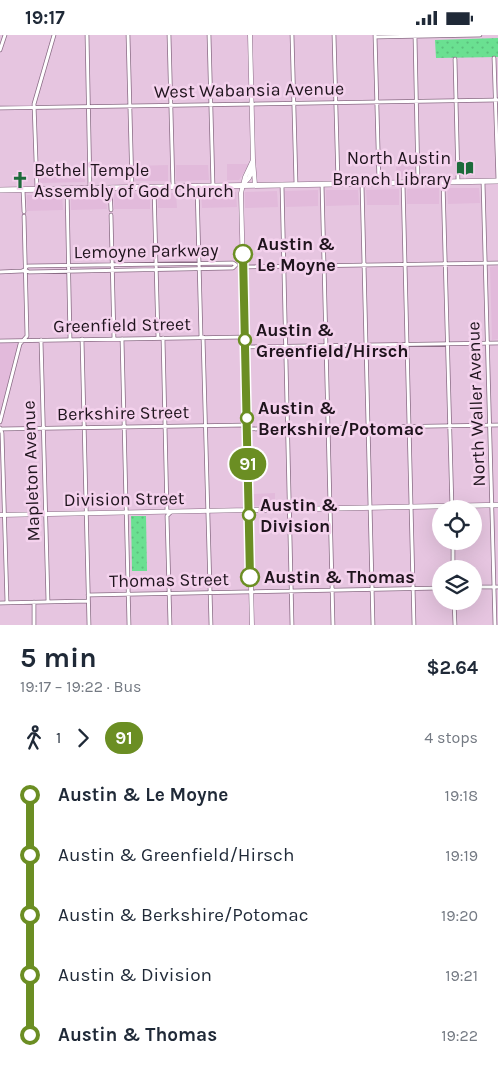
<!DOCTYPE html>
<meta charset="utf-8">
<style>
body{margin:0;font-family:Karla,sans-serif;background:#f6f6f7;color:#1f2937;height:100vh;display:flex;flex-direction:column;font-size:19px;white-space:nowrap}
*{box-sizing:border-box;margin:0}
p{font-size:16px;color:#747a83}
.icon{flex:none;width:28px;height:28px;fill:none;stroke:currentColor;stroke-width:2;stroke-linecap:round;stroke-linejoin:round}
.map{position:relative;height:590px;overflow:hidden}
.panel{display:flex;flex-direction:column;background:#fff;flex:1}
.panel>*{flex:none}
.badge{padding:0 10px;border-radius:16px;font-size:18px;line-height:32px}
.fabs{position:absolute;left:432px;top:465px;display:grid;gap:10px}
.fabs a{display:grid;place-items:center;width:50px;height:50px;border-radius:50%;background:#fff;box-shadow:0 5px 20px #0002;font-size:25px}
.map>.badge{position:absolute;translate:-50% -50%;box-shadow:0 0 0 2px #fff}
.legs{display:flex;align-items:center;gap:8px;height:55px;padding:0 20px;font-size:16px}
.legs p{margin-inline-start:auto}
.headline{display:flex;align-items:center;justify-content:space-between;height:85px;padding:0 20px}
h1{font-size:28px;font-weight:700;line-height:38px}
ul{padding:0 20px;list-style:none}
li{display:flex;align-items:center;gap:18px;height:60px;font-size:19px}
li i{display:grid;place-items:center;width:8px;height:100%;margin:0 6px;background:currentColor}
li i::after{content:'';width:12px;height:12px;margin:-6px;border:4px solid;border-radius:50%;background:#fff}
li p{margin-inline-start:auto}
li:first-child i{background:linear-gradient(#0000 50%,currentColor 0)}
li:last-child i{background:linear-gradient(currentColor 50%,#0000 0)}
.status{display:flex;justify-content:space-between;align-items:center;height:35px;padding:0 25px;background:#fff;direction:ltr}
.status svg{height:14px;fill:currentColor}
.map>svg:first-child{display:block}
.built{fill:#e2badb}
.park{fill:url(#park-dots)}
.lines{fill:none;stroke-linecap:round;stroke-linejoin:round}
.minor-casing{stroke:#896b84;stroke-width:4.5}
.tertiary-casing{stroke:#896b84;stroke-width:5}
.secondary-casing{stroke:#896b84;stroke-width:5.5}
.primary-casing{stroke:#896b84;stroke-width:6}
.minor{stroke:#fff;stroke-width:3}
.tertiary{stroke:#fff;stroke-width:4}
.secondary{stroke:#fff;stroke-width:4.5}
.primary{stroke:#fff;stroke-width:5}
.line-1-casing{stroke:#fff;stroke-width:11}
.line-1{stroke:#6b8e23;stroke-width:8}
.stop-1-dot{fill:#fff;stroke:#6b8e23;stroke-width:2.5}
.labels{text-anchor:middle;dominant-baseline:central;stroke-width:5;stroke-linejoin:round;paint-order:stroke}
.street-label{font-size:18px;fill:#1f141d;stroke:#f4d2ed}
.poi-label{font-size:18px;fill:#1f141d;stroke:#f4d2ed;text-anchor:end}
.stop-label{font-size:18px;font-weight:bold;fill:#1f141d;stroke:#f4d2ed;text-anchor:start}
</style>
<div class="status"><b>19:17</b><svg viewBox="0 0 49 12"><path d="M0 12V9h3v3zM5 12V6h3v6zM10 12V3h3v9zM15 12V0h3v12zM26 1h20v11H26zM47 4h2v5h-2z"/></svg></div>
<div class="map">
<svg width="498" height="590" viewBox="0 0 498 590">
<defs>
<pattern id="park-dots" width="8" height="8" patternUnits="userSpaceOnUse" patternTransform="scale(1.25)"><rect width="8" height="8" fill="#6ae091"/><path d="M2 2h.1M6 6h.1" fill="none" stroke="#5bbf7d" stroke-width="1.8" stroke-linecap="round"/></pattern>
</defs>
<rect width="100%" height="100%" fill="#e6c5e0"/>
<path class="built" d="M414 126V141L396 142V127Z
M249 129 239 145H227V129Z
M168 130V146H135V131Z
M176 130H208L209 145 176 146Z
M40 132H85V147L40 148Z
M439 153V169H407V154Z
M447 153H479L480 168 448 169Z
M399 154V170H367L366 155Z
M318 155V171L286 172 285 156Z
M326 155H358L359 170 326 171Z
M277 156 278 172 245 173V157Z
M201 157H236L237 172 202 173Z
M150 158V174H114V159Z
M158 158H176L177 173H158Z
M71 159H106L107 174 71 175Z
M27 160H62L63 175 27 176Z
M498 231V304L492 305 490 232Z
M0 307H16L18 308 0 378Z
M275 458V471H253L252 459Z"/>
<path class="park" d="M498 3V22L436 23 435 5Z
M131 481H146L147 536H132Z"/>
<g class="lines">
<g class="minor-casing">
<path id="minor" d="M87 0 90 153
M128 0 132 152
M169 0 173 152
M209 0 213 151
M292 0 296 149
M334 0 338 148
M375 0 379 148
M415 1 418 147
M375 2 480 0
M0 15 5 0
M494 23 498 146
M455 24 458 146
M0 73 498 65
M443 147 452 474
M483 147 495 590
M403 148 414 590
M322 149 333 590
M362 149 373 590
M282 150 292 590
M197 151 201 302
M154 152 158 303
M67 153 70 304
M110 153 111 175
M37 154 34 69 54 0
M23 155 24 177
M111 180 114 304
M243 232 498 228
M25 235 29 237 233 233 236 230
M0 237 22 236 25 235 26 232 28 231 233 228 236 230
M203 302 211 590
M163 303 167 477
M82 304 89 590
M122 304 129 590
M41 305 48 567
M0 306 245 302
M245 312 498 308
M0 387 20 309 27 301 24 181
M0 393 2 398 7 568
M0 394 247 390
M247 394 498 390
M453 506V534
M474 552H498
M88 560 441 553
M454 566 455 590
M34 567V590
M0 568 88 566
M170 590 167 481 171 477"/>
</g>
<g class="tertiary-casing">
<path id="tertiary" d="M250 0 253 125 255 150
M245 147 249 143 253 134
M0 480 249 475
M252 590 241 158 245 142 253 125"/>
</g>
<g class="secondary-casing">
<path id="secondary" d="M249 475 498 470"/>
</g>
<g class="primary-casing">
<path id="primary" d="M0 155 498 146"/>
</g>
<use href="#minor" class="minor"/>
<use href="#tertiary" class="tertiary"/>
<use href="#secondary" class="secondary"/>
<use href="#primary" class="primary"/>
</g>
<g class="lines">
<g class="line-1-casing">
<path id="line-1" d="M243 219 250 542"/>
</g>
<use href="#line-1" class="line-1"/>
</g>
<defs>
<g id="library-bare" transform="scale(1.35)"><path d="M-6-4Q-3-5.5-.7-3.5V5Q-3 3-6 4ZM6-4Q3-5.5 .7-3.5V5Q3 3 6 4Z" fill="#1c6b3b" stroke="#f4d2ed" stroke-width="2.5" paint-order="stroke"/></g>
<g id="church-bare" transform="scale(1.35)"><path d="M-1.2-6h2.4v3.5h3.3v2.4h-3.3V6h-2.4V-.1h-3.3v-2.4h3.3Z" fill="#1c6b3b" stroke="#f4d2ed" stroke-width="2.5" paint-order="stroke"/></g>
</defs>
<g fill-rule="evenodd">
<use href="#library-bare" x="465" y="133"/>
<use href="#church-bare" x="20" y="145"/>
</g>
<g class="stop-1-dot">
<circle cx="243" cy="219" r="9"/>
<circle cx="245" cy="305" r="6"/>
<circle cx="247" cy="383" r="6"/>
<circle cx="249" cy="480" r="6"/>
<circle cx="250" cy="542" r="9"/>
</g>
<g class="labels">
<g class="street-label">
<text transform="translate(249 55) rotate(-1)">West Wabansia Avenue</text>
<text transform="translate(146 216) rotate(-1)">Lemoyne Parkway</text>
<text transform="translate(122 290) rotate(-1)">Greenfield Street</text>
<text transform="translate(476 369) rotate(-92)">North Waller Avenue</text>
<text transform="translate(123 378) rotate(-1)">Berkshire Street</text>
<text transform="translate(31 436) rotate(-92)">Mapleton Avenue</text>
<text transform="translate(124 464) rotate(-1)">Division Street</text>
<text transform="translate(169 545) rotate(-1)">Thomas Street</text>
</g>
<g class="poi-label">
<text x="451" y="123">North Austin<tspan x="451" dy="21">Branch Library</tspan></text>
<text x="34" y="135" text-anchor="start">Bethel Temple<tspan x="34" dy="21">Assembly of God Church</tspan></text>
</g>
<g class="stop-label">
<text x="257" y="209">Austin &amp;<tspan x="257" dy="21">Le Moyne</tspan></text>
<text x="256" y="295">Austin &amp;<tspan x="256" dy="21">Greenfield/Hirsch</tspan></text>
<text x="258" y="373">Austin &amp;<tspan x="258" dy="21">Berkshire/Potomac</tspan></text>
<text x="260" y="470">Austin &amp;<tspan x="260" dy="21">Division</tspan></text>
<text x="264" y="542">Austin &amp; Thomas</text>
</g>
</g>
</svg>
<div class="fabs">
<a><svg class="icon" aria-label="locate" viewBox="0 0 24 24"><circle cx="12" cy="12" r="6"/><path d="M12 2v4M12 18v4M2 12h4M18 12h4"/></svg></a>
<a><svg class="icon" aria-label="layers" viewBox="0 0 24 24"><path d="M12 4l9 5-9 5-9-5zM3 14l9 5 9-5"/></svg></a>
</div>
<b class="badge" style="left:248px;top:429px;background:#6b8e23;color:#fff">91</b>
</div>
<section class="panel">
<div class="headline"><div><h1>5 min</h1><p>19:17 – 19:22 · Bus</p></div><b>$2.64</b></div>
<div class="legs"><svg class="icon" aria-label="walk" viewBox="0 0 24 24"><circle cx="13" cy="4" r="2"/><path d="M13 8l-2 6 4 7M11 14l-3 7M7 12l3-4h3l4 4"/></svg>1<svg class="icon" aria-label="forward" viewBox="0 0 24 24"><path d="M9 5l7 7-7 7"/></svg><b class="badge" style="background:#6b8e23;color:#fff">91</b><p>4 stops</p></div>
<ul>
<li><i style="color:#6b8e23"></i><b>Austin &amp; Le Moyne</b><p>19:18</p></li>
<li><i style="color:#6b8e23"></i><span>Austin &amp; Greenfield/Hirsch</span><p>19:19</p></li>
<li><i style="color:#6b8e23"></i><span>Austin &amp; Berkshire/Potomac</span><p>19:20</p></li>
<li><i style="color:#6b8e23"></i><span>Austin &amp; Division</span><p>19:21</p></li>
<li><i style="color:#6b8e23"></i><b>Austin &amp; Thomas</b><p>19:22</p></li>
</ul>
</section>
